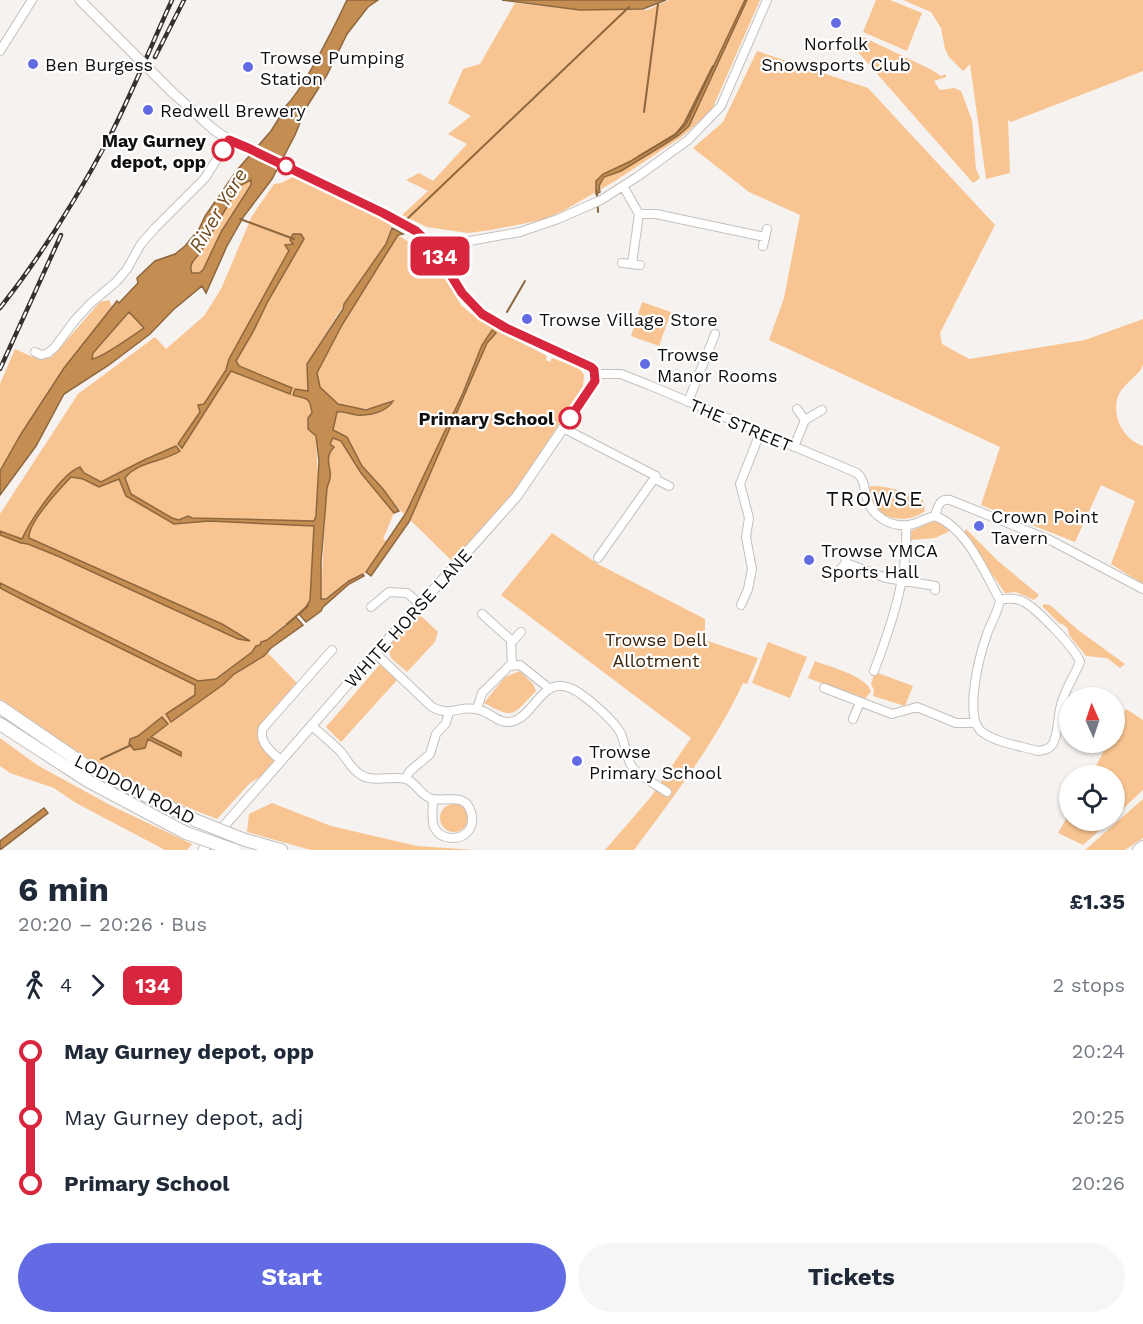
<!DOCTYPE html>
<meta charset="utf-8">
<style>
body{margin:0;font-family:"Work Sans",sans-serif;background:#f6f6f7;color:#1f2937;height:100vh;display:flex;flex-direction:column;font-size:22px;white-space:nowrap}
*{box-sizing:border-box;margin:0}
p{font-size:20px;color:#747a83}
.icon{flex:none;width:33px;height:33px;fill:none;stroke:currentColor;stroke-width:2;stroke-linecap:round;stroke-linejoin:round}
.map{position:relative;height:850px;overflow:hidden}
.panel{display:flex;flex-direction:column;background:#fff;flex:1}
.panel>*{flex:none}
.badge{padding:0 12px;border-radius:9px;font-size:21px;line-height:39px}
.needle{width:39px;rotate:357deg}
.fabs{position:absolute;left:1059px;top:687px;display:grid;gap:12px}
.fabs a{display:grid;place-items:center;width:66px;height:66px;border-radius:50%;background:#fff;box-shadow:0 2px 4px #0004;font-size:30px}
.map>.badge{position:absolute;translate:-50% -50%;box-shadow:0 0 0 3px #fff}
.legs{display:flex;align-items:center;gap:9px;height:66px;padding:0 18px;font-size:20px}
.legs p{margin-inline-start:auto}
.headline{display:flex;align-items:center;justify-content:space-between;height:102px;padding:0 18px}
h1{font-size:33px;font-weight:700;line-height:45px}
.primary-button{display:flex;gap:12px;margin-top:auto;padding:12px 18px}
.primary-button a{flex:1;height:69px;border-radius:36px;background:#626be3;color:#fff;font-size:24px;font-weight:700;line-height:69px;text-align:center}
.primary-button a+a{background:#f6f6f7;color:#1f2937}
ul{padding:0 18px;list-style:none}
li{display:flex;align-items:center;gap:21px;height:66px;font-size:22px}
li i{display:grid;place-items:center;width:9px;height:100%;margin:0 8px;background:currentColor}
li i::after{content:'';width:15px;height:15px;margin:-8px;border:4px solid;border-radius:50%;background:#fff}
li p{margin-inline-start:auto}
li:first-child i{background:linear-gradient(#0000 50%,currentColor 0)}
li:last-child i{background:linear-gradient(currentColor 50%,#0000 0)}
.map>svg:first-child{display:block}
.green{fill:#f8c491}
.water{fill:#c48d52;stroke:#8e673e;stroke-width:1.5;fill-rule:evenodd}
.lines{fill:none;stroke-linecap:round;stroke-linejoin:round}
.stream{stroke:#8e673e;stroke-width:2}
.minor-casing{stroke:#c3c0bd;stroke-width:10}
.tertiary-casing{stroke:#c3c0bd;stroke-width:11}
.trunk-casing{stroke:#c3c0bd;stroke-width:14}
.minor{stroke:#fff;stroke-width:8}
.tertiary{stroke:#fff;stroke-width:9}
.trunk{stroke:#fff;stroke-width:12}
.rail-casing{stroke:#343130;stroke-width:4.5}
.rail{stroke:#fff;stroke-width:2;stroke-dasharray:7;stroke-linecap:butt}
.tertiary-bridge-casing{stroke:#c3c0bd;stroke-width:11;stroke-linecap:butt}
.trunk-bridge-casing{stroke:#c3c0bd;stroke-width:14;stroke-linecap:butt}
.tertiary-bridge{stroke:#fff;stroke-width:9}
.trunk-bridge{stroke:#fff;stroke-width:12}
.line-1-casing{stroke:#fff;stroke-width:14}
.line-1{stroke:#d7263d;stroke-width:9}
.poi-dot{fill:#626be3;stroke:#fff;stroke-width:2}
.stop-1-dot{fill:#fff;stroke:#d7263d;stroke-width:3}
.labels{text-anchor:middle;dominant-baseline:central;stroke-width:4.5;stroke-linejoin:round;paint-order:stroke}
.poi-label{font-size:18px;fill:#110f0e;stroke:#fff;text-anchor:start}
.stop-label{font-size:18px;font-weight:bold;fill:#110f0e;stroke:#fff;text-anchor:end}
.street-label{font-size:18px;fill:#110f0e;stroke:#fff}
.park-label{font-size:18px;fill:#3c250a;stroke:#fff}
.water-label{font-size:20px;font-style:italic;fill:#744d22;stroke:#fff}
.quarter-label{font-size:21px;letter-spacing:1.5px;fill:#110f0e;stroke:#fff}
</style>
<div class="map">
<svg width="1143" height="850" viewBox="0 0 1143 850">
<rect width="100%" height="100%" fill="#f6f2ef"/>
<path class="green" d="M669 0H760L711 112 680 138 615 181 563 211 542 220 491 230 468 233 427 227 402 215 428 191 406 180 419 173 433 181 467 144 448 134 471 116 448 103 463 69 480 64 515 3 580 10H647Z
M876 0H890L922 13 907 51 863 32Z
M903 0H1143V71L1011 122 1008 120 1010 173 986 179 970 64 963 71 949 57 945 49 941 28 931 12Z
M861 36 932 70 941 76 946 74V77L934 81 940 90 954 88 961 91 972 120 976 169 980 178 973 183 850 43Z
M757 51 868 88 995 225 940 333 942 344 969 359 1085 340 1143 319C1143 328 1143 358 1143 365 1139 376 1124 383 1119 394 1110 414 1123 440 1143 446V584L1111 564 1135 501 1101 485 1075 542 981 505 1000 447 769 340 784 298 800 215 749 192 693 148 723 122Z
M293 177 341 197 392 224 386 244 344 304 307 364 308 392 294 395 308 399 311 402 316 436 318 483 310 600 306 607 260 645 299 685 259 728 277 758 263 775 250 783 217 819 156 795 85 758 0 699V514L78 394 155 337 166 349 204 316 221 289 252 216 274 184 281 183Z
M250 180 251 185 221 232 203 270 200 273H191C189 265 194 257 200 253L235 193 241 185Z
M398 235 433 258 461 305 469 312 492 327 547 356 546 360 550 362 552 358 579 368 584 375 583 387 514 493 452 561 399 509 362 466 347 437 333 430 337 412 356 415 371 414 392 400C374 409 354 414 335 403 327 398 315 383 317 373 319 363 327 353 331 344 352 307 375 271 398 235Z
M109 300 112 307 51 386 0 471V384L15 349 40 360 52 357 100 302Z
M642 302 671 312 659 346 631 336Z
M130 312 144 328C135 334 100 359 92 359L93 353Z
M334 438 341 441 361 473 394 513 383 539 387 542 368 571 349 581 323 600 321 596 328 459 330 444Z
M870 486C890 486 906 492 923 500L925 511C904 528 864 516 870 486Z
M934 521 938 522 950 531 935 538 911 540V531Z
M966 529 998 561 1039 595 1034 600 1016 592 1005 593 964 533Z
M552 533 598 564 705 619V640L758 658 747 684 743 683C717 740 672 799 634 850H605L650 798 691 738 501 595Z
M1043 604 1050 605 1078 630 1125 664 1120 668 1107 658 1086 656 1069 635 1068 629 1064 625 1059 623 1043 607Z
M418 613 438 632 435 642 407 672 391 658 388 646Z
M768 642 807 657 790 698 752 683Z
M815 661C830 667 866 676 871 691L865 699H862L808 678Z
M381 663 398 679 341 742 326 727Z
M520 671 533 684 536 691C512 715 516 720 484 703L505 677Z
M875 672 913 686 905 706 873 696 874 690 871 684Z
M1126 709 1143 720V790L1115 816 1114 776 1091 775 1108 743 1114 742 1115 730Z
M0 738 37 765 112 806 192 844 187 850H165L76 803 54 788 10 773 0 766Z
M1143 799V838L1125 850H1085Z
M272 803 331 826 417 846 474 850H311L247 832 249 814Z
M440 818a14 14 0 1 1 28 0a14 14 0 1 1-28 0Z
M1069 814 1070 820 1110 821 1083 845 1058 833Z"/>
<path class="water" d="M347 0H378L368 7 347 34 327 75 306 108 295 135 272 179 244 216 227 246 206 293 202 286 173 310 150 334 109 365 64 394 36 446 0 495V471L21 434 64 368 117 301 119 303 138 283 137 278 155 261 175 254 185 246 199 229 205 216 237 170 271 131 281 115 279 111C297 104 337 21 347 0ZM251 180V185L221 232 203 270 199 273H192C188 264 195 259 200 253L235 193 241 185ZM129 312 144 328C134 335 100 359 92 359L93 353Z
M502 0H666L643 9 580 10Z
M745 0H747L689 126 679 135 665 144 621 171 604 177 599 186 600 192 596 194V181L603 174 631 161 677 133 686 124Z
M392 228 403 234 398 235 342 325 317 373 320 387 338 404 366 410 393 401C387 412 369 416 357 415 350 414 344 411 337 412L333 430 347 437 362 466 383 489 399 511 394 513 361 473 341 441 333 438 330 444 334 447C323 459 332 467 330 478 330 481 328 484 327 488L321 562V599H326L349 581 363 574 364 576 349 584 323 607 321 611 306 622 299 614 306 607 310 600 314 526 209 521 174 524 126 496 119 479 99 487 83 479 71 477C60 489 28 522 29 538L222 624 250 641 238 639 60 557 28 544 21 543 0 535V531L22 539C30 521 62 473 80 467L84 473 101 482 144 460 176 446 180 451C164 462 136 462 125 478L131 494 172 518 179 520 188 516 192 518 314 521 316 516 319 461 316 436 308 429V418L312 413C310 397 307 399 293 395L295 389 308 391 307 364 343 309 344 304 386 244Z
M293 234H301L304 239 268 301 253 332 236 361 239 366 292 388 290 394 231 371 182 448 178 444 200 412 198 405 204 404 226 370 229 359 287 254 289 251 285 245 293 244 290 240Z
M492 330 496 333 487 343 409 522 371 576 366 572 406 513 463 393 482 345Z
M0 583 198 681 216 679 252 652 256 646 260 645 261 642 267 640 296 617 303 625 271 648 264 656 234 674 224 684 171 722 166 714 195 695V685L27 602 0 588Z
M162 717 168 724 151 737 181 752V756L148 739 145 748 134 750 129 744 130 739 138 736Z
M44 808 48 813 0 850V841Z"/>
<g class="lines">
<path class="stream" d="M644 112 658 4
M639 156 675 135 684 124 713 66
M597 191 598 212
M240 219 294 239
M405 221 629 7
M507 312 525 281
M287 624 308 606
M101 759 131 745"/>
<g class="minor-casing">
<path id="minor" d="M0 51 32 0
M623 186 639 214 632 264
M639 214H656L765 237
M763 246 767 229
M439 254 464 242 520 232 558 219 601 200 637 177 688 140 721 106 767 0
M622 263 640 265
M35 352 41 355 48 353 55 347 75 320 91 303 116 282 127 269 141 244 155 228 205 178 229 140
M596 374H621L649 385 857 473C865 480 864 489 867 499 872 516 890 527 908 525 918 524 925 518 935 516
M688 402 715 334
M797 409 805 420
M563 428 656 476 657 480 669 486
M794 447 805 420 822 410
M935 516C967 528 984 572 1000 600 998 612 991 623 987 634 980 654 963 717 982 732 997 743 1021 746 1038 751 1043 750 1048 750 1051 746 1058 739 1058 715 1061 705 1065 689 1074 677 1080 662 1075 648 1037 609 1024 602 1017 598 1007 598 1000 600
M935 516C938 507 939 498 950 500L1050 540 1143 589
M845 551 846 563 886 578 935 586V590
M598 558 656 476
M838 572 846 563
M741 605 748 589 752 569 746 537 749 518 740 484 760 433
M371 607 389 592 407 593 421 605
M482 614 512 641
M375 653 432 707C450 717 458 706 476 709 491 711 498 726 514 721 534 715 543 676 570 688 583 693 615 721 621 734 626 745 625 758 633 768 641 777 657 785 667 792
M512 665 511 643 521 632
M874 671C891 627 909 573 906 526
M824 688 892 714 917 707 956 723H975
M477 709 482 693 509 666 520 665 550 689
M853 719 860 702
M312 726C321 734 331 742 340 751 347 759 351 769 361 775 374 783 392 775 406 779 417 783 421 796 432 799 447 802 465 792 471 812 473 818 472 825 469 830 460 842 440 840 434 827 431 819 433 807 433 799
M280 760C271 751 258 742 263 728L332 650
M406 779 409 772 430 754 436 734 446 723 449 712"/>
</g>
<g class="tertiary-casing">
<path id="tertiary" d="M80 0 96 16
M203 850 375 653 411 615 517 496 589 390 596 377 594 370 591 367 506 328 482 314 462 293 434 248 415 231 383 213 229 140 213 129"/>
</g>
<g class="trunk-casing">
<path id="trunk" d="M0 707 85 765 197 821
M0 724 88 781 186 833
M245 840 281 850
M1139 850 1143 847"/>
</g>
<use href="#minor" class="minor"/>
<use href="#tertiary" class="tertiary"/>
<use href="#trunk" class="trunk"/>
<g class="rail-casing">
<path id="rail" d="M155 57 184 0
M0 308C42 255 77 198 109 138 132 93 151 46 172 0
M0 369 61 235"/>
</g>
<use href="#rail" class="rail"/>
<g class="tertiary-bridge-casing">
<path id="tertiary-bridge" d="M96 16 172 92 213 129"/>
</g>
<g class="trunk-bridge-casing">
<path id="trunk-bridge" d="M197 821 245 840
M186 833 234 850"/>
</g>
<use href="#tertiary-bridge" class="tertiary-bridge"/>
<use href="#trunk-bridge" class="trunk-bridge"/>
</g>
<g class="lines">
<g class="line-1-casing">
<path id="line-1" d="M223 150 229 140 248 148 383 213 416 231 434 248 462 293 482 314 506 328 591 367 594 370 595 381 570 418"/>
</g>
<use href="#line-1" class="line-1"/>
</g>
<g class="poi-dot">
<circle cx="836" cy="23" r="6"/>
<circle cx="33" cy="64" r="6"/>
<circle cx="248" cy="67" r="6"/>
<circle cx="148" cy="110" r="6"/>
<circle cx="527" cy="319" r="6"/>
<circle cx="645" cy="364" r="6"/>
<circle cx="979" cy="526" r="6"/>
<circle cx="809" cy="560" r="6"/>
<circle cx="577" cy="761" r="6"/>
</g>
<g class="stop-1-dot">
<circle cx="223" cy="150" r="10"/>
<circle cx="286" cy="166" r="8"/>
<circle cx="570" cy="418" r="10"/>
</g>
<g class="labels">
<g class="poi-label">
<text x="836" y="43" text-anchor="middle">Norfolk<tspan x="836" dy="21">Snowsports Club</tspan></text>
<text x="260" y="57">Trowse Pumping<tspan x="260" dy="21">Station</tspan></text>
<text x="45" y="64">Ben Burgess</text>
<text x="160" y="110">Redwell Brewery</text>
<text x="539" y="319">Trowse Village Store</text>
<text x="657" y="354">Trowse<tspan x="657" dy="21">Manor Rooms</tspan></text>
<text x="991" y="516">Crown Point<tspan x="991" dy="21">Tavern</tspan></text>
<text x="821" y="550">Trowse YMCA<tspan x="821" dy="21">Sports Hall</tspan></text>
<text x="589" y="751">Trowse<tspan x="589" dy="21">Primary School</tspan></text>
</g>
<g class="stop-label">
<text x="206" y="140">May Gurney<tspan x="206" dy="21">depot, opp</tspan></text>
<text x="554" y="418">Primary School</text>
</g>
<g class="street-label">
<text transform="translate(741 425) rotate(23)">THE STREET</text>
<text transform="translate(408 618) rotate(-48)">WHITE HORSE LANE</text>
<text transform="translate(135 789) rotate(27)">LODDON ROAD</text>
</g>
<g class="park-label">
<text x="656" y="639">Trowse Dell<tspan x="656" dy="21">Allotment</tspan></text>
</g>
<g class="water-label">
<text transform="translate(218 210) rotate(-59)">River Yare</text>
</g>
<g class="quarter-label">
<text x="875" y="498">TROWSE</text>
</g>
</g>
</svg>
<div class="fabs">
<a><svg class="needle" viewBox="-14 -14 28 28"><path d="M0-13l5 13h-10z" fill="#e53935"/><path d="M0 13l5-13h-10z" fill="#747a83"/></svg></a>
<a><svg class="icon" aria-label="locate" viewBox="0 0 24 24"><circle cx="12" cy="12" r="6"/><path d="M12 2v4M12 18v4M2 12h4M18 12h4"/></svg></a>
</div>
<b class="badge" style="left:440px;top:256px;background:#d7263d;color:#fff">134</b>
</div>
<section class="panel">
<div class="headline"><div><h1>6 min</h1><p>20:20 – 20:26 · Bus</p></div><b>£1.35</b></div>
<div class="legs"><svg class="icon" aria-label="walk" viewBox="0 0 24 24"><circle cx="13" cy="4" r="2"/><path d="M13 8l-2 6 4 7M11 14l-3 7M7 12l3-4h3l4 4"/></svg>4<svg class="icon" aria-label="forward" viewBox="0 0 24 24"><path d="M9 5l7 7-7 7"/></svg><b class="badge" style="background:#d7263d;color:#fff">134</b><p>2 stops</p></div>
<ul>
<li><i style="color:#d7263d"></i><b>May Gurney depot, opp</b><p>20:24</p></li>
<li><i style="color:#d7263d"></i><span>May Gurney depot, adj</span><p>20:25</p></li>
<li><i style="color:#d7263d"></i><b>Primary School</b><p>20:26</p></li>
</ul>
<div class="primary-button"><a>Start</a><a>Tickets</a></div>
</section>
